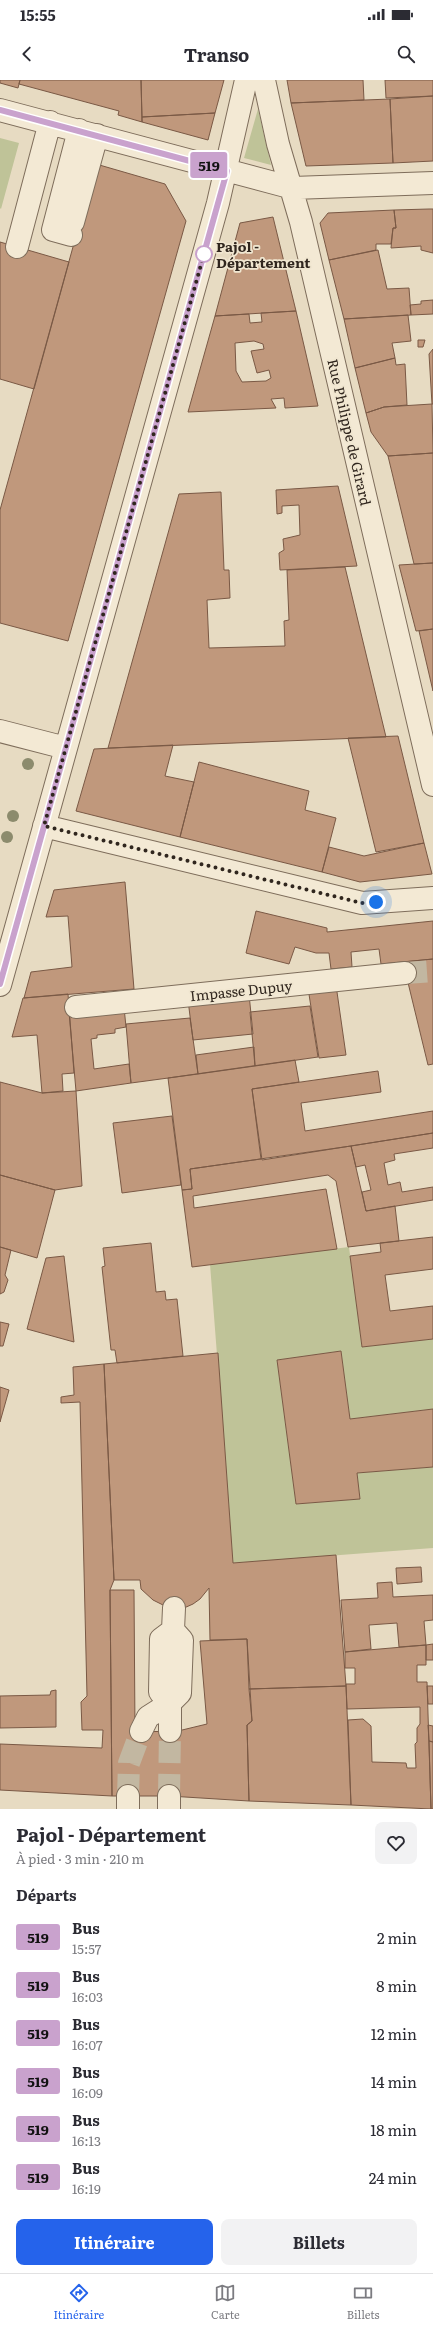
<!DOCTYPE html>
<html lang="fr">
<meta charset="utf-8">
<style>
body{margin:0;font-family:Literata,serif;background:#f2f2f3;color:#2b2b33;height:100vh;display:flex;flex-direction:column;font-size:15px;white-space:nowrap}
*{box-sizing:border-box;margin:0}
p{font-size:13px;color:#7c7c81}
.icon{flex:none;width:22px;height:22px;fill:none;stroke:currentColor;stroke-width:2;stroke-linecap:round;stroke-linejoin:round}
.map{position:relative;height:1729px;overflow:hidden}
.sheet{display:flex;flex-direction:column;background:#fff;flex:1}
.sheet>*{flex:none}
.badge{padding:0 8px;border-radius:3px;font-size:14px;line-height:26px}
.you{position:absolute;width:20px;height:20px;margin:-10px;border:3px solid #fff;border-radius:50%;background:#1a73e8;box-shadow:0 0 0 6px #1a73e833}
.map>.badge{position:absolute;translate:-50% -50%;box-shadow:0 0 0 2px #fff}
h2{padding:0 16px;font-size:15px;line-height:36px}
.round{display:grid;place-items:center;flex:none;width:42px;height:42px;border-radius:8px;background:#f2f2f3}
.summary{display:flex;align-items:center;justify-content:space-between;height:68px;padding:0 16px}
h1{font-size:19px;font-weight:700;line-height:30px}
.cta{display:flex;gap:8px;margin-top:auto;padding:8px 16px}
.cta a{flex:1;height:46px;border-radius:8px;background:#2563eb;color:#fff;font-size:16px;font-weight:700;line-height:46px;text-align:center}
.cta a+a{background:#f2f2f3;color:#2b2b33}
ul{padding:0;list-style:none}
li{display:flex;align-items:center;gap:12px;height:48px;padding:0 16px}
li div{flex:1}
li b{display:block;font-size:15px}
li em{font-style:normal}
li .badge{min-width:44px;font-weight:700;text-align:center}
.status{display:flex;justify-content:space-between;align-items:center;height:28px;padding:0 20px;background:#fff;direction:ltr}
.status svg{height:11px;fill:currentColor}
header{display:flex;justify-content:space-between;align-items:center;height:52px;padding:0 16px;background:#fff;font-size:18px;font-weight:700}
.tabs{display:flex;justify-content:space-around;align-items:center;height:56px;border-top:1px solid #e1e1e2;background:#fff;font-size:11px;color:#7c7c81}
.tabs a{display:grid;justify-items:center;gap:2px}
.tabs .current{color:#2563eb}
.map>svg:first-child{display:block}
.green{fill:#bfc398}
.building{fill:#c0987c;stroke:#7a5945;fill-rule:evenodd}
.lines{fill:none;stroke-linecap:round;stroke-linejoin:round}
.minor-tunnel{stroke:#c2b7a1;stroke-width:22;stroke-dasharray:22 11;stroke-linecap:butt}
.minor-casing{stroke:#7e6d5b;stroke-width:24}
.minor{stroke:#f3e9d4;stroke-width:22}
.tree{fill:#8c8b6d}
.line-casing{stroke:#fff;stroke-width:9}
.line{stroke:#c9a2cd;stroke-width:6}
.walk{stroke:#30261e;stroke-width:4;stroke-dasharray:0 7.2}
.stop-dot{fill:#fff;stroke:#c9a2cd;stroke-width:2}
.labels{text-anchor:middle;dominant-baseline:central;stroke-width:3.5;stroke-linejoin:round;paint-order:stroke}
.stop-label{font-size:14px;font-weight:bold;fill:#30261e;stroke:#f0e6d0;text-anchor:start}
.street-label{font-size:14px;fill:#30261e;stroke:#f0e6d0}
</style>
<div class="status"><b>15:55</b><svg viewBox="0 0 49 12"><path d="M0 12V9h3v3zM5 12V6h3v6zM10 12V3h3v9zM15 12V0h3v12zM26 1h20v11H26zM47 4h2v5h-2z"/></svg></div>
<header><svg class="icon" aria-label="back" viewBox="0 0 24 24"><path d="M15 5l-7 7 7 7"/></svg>Transo<svg class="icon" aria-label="search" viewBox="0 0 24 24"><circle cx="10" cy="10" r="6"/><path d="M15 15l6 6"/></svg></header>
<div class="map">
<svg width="433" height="1729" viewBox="0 0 433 1729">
<rect width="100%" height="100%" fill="#e7dbc2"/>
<path class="green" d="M258 29 271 85 244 78Z
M0 58 19 63 1 129 0 128Z
M349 1167 362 1267 433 1259V1329L350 1339 341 1271 277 1280 296 1424 360 1419 357 1393 433 1387V1468L233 1483 210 1184Z"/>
<path class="building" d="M0 0H20L18 8 0 3Z
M20 0H141L142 42 118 35 119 31 19 4Z
M141 0H224L215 33 142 37Z
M287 0H363L364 20 291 23Z
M385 0H433V16L386 18Z
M433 16V81L393 83 390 19Z
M390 19 393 83 306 86 291 23Z
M215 33 208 60 142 42V37Z
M96 84 165 104 186 141 68 561 0 543V430Z
M429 129H433V173L421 170V166L391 168 393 148H396L394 130Z
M394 130 396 148H393L391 164H376V170L329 180 320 143 328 133Z
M273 137 296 231 215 236 240 143Z
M0 162 69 182 34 309 0 299Z
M378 170 387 209 409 208 411 235 344 239 329 180Z
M433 220V234L411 235 410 225 421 224V221Z
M296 231 318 326 285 328 284 318 271 319 276 328 188 332 215 236 249 234 250 243 262 242 261 233ZM254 261 263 264 264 269 251 271 257 293 269 290 271 298 266 301 242 302 236 291 235 263Z
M408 235 411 261 392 263 395 278 355 288 344 239Z
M418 260H425L423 267H418Z
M433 269V324H432L429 274Z
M395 278 396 285 405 284 407 325 384 327 366 333 355 288Z
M432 324 433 373 388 376 371 352 366 333 384 327Z
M433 373V483L414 484 388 376Z
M338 406 357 486 280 490 279 473 284 470 283 459 300 455 299 425 282 426V433L277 434 276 410Z
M221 412 224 490H229L230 518 207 520 209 568 285 566 284 541 289 540 287 490 345 487 386 657 108 668 179 414Z
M433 483V549L416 551 399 485Z
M433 549V611L419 551Z
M398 656 424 763 376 772 348 658Z
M173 665 165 696 194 702 180 757 76 731 94 669Z
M199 682 309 711 305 730 336 738 322 792 180 757Z
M424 763 432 794 360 802 322 792 329 767 364 776Z
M125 802 134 909 24 918 31 892 72 887 68 836 46 837 54 810Z
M256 831 327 848V852L433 841V879L381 884 379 869 351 872 352 887 331 889 329 873H316L295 867 289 884 246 873Z
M433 879V984L428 985 403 882Z
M336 905 346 975 319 978 308 908Z
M68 914 74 993 62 994 63 1011 42 1013 37 955 12 957 23 918Z
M249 914 253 954 193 960 188 920Z
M310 926 318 977 255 986 250 932Z
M124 927 126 947 115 949V953L97 955V958L91 959 94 989 129 984 131 1003 76 1011 69 932Z
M190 938 198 994 131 1003 126 944Z
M254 967 255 986 198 994 196 975Z
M295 980 299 1002 252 1009 261 1079 190 1089 192 1109 182 1110 168 998Z
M378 991 381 1012 301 1023 305 1051 433 1031V1053L262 1080 252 1009Z
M0 1002 42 1013 76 1011 82 1106 55 1110 0 1095Z
M172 1036 181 1105 122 1113 113 1043Z
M433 1053V1068L394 1074 395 1080 384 1083 388 1105 400 1102 402 1112 433 1107V1120L366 1131 362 1112 371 1110 365 1085 356 1087 351 1066Z
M351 1066 366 1131 395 1126 399 1161 348 1167 336 1101 328 1095 193 1116 194 1128 326 1109 337 1169 192 1187 182 1110 192 1109 190 1089Z
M0 1095 55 1110 37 1178 0 1167Z
M433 1157V1189L385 1195 390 1231 433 1226V1259L362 1267 350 1176 381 1172 380 1163Z
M151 1163 156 1212 165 1211 166 1220 177 1219 183 1276 117 1283 115 1270H111L102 1187 105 1186 103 1168Z
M0 1167 11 1170 5 1195 8 1200 4 1212 0 1214Z
M64 1176 74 1262 27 1249 46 1178Z
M0 1242 9 1244 3 1266H0Z
M341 1271 350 1339 433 1329V1387L357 1393 360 1419 296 1424 277 1280Z
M218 1273 233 1483 336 1475 346 1606 249 1609 247 1559 210 1560 209 1508 200 1519 193 1524 184 1528H174L163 1525 153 1520 141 1509 140 1500H114L104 1284Z
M104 1284 114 1500 110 1510 112 1716 0 1710V1664L102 1668 103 1650H82L81 1622 87 1616 80 1322 61 1323V1317L74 1315 73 1287Z
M0 1307 9 1310 0 1342Z
M421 1487 422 1502 397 1504 396 1488Z
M392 1502 393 1517 433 1515V1540L424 1541 426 1565 399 1567 397 1543 369 1545 371 1569 345 1572 341 1520 378 1518 377 1503Z
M110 1510H134L135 1652 178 1651 207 1644 200 1561 247 1559 252 1641 247 1645 249 1721 169 1716H112Z
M433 1564V1580H426V1565Z
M426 1565V1585H417V1602H427L431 1729 351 1725 348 1640 363 1639 371 1646 372 1682 406 1683 407 1688H416L415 1664 417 1662V1648L420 1644V1627L347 1629 346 1604H355V1588H345V1572Z
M346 1606 351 1725 249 1721 247 1645 252 1641 249 1609Z
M427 1606H433V1624H428Z
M56 1610V1647L0 1648V1616L50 1615 51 1611Z
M428 1645 433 1646V1662L429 1661Z
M429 1661 433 1662V1729H431Z"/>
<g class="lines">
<path class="minor-tunnel" d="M405 893 433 891
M128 1716 129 1683 141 1651
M169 1716 170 1651"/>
<g class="minor-casing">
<path id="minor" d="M264 0 278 64 301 142 433 705
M0 30 293 108 433 103
M73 142 97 55
M71 155 53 150 79 50
M17 167 50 42
M0 651 66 668
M44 746 362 823 433 818
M0 905 218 123 246 0
M76 927 405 893
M141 1651 148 1637 170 1623 180 1613 182 1560 173 1550 174 1528
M170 1651V1623L160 1612 161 1559 173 1550
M128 1729V1716
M169 1729V1716"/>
</g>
<use href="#minor" class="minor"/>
</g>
<g class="tree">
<circle cx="28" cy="684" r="6"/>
<circle cx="13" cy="736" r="6"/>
<circle cx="7" cy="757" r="6"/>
</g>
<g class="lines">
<g class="line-casing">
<path id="line" d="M0 30 227 91 0 904"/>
</g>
<use href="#line" class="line"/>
<path class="walk" d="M204 174 44 746 362 823 376 822"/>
</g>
<circle class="stop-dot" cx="204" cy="174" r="8"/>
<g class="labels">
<g class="stop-label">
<text x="216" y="166">Pajol -<tspan x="216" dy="16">Département</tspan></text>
</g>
<g class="street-label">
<text transform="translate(350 352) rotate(77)">Rue Philippe de Girard</text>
<text transform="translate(241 910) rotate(-6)">Impasse Dupuy</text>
</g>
</g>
</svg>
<div class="you" style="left:376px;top:822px"></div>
<b class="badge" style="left:209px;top:85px;background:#c9a2cd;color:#111">519</b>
</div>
<section class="sheet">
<div class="summary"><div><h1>Pajol - Département</h1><p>À pied · 3 min · 210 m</p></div><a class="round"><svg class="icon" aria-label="heart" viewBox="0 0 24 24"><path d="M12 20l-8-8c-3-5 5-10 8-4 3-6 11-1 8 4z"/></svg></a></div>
<h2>Départs</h2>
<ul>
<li><span class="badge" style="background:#c9a2cd;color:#111">519</span><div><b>Bus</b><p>15:57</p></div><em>2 min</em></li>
<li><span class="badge" style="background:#c9a2cd;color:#111">519</span><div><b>Bus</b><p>16:03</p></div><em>8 min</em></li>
<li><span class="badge" style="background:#c9a2cd;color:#111">519</span><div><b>Bus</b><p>16:07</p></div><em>12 min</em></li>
<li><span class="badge" style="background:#c9a2cd;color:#111">519</span><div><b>Bus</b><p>16:09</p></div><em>14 min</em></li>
<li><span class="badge" style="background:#c9a2cd;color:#111">519</span><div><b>Bus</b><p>16:13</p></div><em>18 min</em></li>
<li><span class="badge" style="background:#c9a2cd;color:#111">519</span><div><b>Bus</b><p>16:19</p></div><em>24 min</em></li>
</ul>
<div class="cta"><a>Itinéraire</a><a>Billets</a></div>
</section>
<nav class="tabs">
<a class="current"><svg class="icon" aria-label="directions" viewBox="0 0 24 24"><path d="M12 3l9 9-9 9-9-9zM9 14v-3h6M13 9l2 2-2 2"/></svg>Itinéraire</a>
<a><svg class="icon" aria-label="map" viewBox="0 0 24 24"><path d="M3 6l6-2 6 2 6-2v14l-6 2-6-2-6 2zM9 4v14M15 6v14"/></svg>Carte</a>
<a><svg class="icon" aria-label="tickets" viewBox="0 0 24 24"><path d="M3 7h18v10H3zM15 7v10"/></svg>Billets</a>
</nav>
